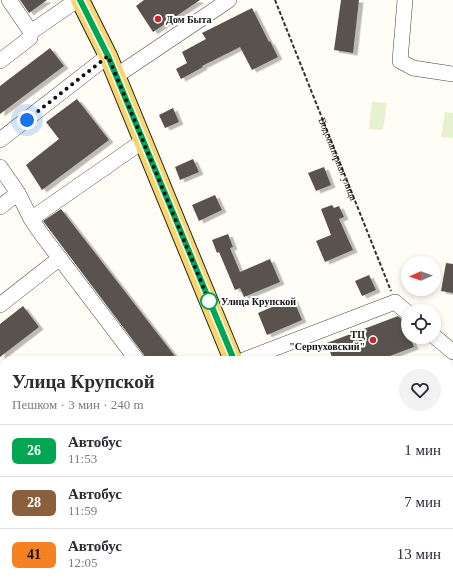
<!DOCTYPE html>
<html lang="ru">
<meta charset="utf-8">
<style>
body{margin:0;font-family:"Times New Roman",serif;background:#f2f2f3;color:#2b2b33;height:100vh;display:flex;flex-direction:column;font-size:15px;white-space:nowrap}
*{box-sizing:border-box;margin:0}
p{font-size:13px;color:#7c7c81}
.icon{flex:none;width:22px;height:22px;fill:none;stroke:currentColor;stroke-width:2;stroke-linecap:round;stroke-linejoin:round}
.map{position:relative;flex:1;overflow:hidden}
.drawer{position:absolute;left:0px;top:356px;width:453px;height:232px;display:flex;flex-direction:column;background:#fff;border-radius:12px 12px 0 0;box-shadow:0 2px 6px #0003}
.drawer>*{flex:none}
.badge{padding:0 8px;border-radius:6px;font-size:14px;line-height:26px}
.needle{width:26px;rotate:268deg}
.buttons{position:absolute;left:401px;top:256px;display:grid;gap:8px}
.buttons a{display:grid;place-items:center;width:40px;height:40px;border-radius:50%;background:#fff;box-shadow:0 2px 6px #0003;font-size:20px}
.you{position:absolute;width:20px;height:20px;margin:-10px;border:3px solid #fff;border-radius:50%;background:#1a73e8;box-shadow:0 0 0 6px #1a73e833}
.map>.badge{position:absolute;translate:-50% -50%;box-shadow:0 0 0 2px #fff}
.round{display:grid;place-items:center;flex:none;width:42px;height:42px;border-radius:21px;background:#f2f2f3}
.headline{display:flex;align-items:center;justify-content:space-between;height:68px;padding:0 12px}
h1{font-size:19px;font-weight:700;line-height:30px}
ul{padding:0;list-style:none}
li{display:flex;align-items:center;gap:12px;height:52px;padding:0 12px;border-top:1px solid #e1e1e2}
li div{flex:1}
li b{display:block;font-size:15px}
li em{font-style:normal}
li .badge{min-width:44px;font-weight:700;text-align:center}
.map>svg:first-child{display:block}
.pitch{fill:#e6f2cf}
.building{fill:#5a524d;filter:url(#shadow)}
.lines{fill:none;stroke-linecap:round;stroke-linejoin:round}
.minor-casing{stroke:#444;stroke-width:16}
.major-casing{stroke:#222;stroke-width:20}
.path{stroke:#333;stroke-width:2;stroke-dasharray:4 2;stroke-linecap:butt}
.minor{stroke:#fff;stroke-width:15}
.major{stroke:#f9d66b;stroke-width:18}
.line-casing{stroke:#fff;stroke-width:9}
.line{stroke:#00a651;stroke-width:6}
.walk{stroke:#111;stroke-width:4;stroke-dasharray:0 7.2}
.poi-dot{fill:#c4262e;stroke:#fff;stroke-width:1.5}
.stop-dot{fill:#fff;stroke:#00a651;stroke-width:2}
.labels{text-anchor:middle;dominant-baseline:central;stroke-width:4;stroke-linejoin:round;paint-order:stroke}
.poi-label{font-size:10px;font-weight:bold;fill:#111;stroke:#fff;text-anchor:start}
.street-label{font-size:10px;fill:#111;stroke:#fff}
.stop-label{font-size:10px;font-weight:bold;fill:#111;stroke:#fff;text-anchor:start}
</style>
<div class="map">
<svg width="453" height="588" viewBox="0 0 453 588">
<defs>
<filter id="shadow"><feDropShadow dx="4.5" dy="2.5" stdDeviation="0" flood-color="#0004"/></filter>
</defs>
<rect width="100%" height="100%" fill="#fffdf5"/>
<path class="pitch" d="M372 102 387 103 383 130 369 129Z
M445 112 453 113V138L441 137Z"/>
<path class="building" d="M20 0H47L29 13Z
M144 0H200L153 32 136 6Z
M341 0H359L353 53 334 50Z
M252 8 269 42 270 41 278 57 252 70 240 47 202 66 203 67 181 79 176 69 187 63 182 52 206 39 202 33Z
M50 48 64 66 0 114V86Z
M77 99 109 140 42 190 26 165 59 139 46 122Z
M173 108 179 122 165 128 159 115Z
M193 159 199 172 180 180 175 167Z
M324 167 331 185 316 191 308 173Z
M215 195 222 210 199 221 192 205Z
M332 205 334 208 339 206 344 217 339 219 353 250 325 262 316 241 331 235 321 209Z
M61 209 178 360H146L144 355 43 221Z
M228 234 233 247 230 248 240 272 270 259 280 282 244 297 240 288 235 290 219 252 217 253 212 240Z
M446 263 453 264V293L441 291Z
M369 275 376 290 362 296 355 281Z
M293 298 302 320 267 335 258 313Z
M23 306 39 327 0 357V324Z
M398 316 404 321 408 331V337H410L414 347 379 360H333L327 343Z"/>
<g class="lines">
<g class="minor-casing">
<path id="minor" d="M9 0 31 32 77 0
M405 0 400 61 413 68 453 74
M0 61 30 38 31 32
M116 76 229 0
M0 140 108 56
M0 167 18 193 31 219 42 235 137 360
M0 207 18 193
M31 219 143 141
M0 305 60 258
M434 336 453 352
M244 360 395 302 408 313
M449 398 453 395
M449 507 453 517
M0 519 4 516
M0 575 4 580
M204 584 207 588
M401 584 403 588"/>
</g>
<g class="major-casing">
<path id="major" d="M80 0 108 56 233 360
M328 584 329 588"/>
</g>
<path class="path" id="s1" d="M275 0 391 291"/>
<use href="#minor" class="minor"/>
<use href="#major" class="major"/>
</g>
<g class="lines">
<g class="line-casing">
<path id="line" d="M80 0 108 56 234 360"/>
</g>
<use href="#line" class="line"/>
<path class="walk" d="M27 120 108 56 209 301"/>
</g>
<g class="poi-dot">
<circle cx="158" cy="19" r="4"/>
<circle cx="373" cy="340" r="4"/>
</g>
<circle class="stop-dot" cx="209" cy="301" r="8"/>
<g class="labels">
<g class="poi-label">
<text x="166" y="19">Дом Быта</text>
<text x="365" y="334" text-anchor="end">ТЦ<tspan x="365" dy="12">"Серпуховский"</tspan></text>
</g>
<g class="street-label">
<text stroke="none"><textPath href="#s1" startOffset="171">Водонапорная улица</textPath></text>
</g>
<g class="stop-label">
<text x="221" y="301">Улица Крупской</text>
</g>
</g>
</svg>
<div class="buttons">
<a><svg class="needle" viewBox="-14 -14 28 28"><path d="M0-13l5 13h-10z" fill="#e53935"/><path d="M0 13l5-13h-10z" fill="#7c7c81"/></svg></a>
<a><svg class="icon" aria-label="locate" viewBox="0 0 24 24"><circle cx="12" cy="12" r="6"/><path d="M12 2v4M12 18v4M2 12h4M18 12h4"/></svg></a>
</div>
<div class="you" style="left:27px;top:120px"></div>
<section class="drawer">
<div class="headline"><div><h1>Улица Крупской</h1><p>Пешком · 3 мин · 240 m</p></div><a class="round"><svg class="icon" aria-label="heart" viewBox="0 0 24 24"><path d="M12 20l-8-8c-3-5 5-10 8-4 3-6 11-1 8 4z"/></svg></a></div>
<ul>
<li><span class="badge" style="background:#00a651;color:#fff">26</span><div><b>Автобус</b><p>11:53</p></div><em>1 мин</em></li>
<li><span class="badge" style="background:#8b5e3c;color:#fff">28</span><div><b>Автобус</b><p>11:59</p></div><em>7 мин</em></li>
<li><span class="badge" style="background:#f58220;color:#111">41</span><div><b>Автобус</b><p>12:05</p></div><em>13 мин</em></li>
</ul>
</section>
</div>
